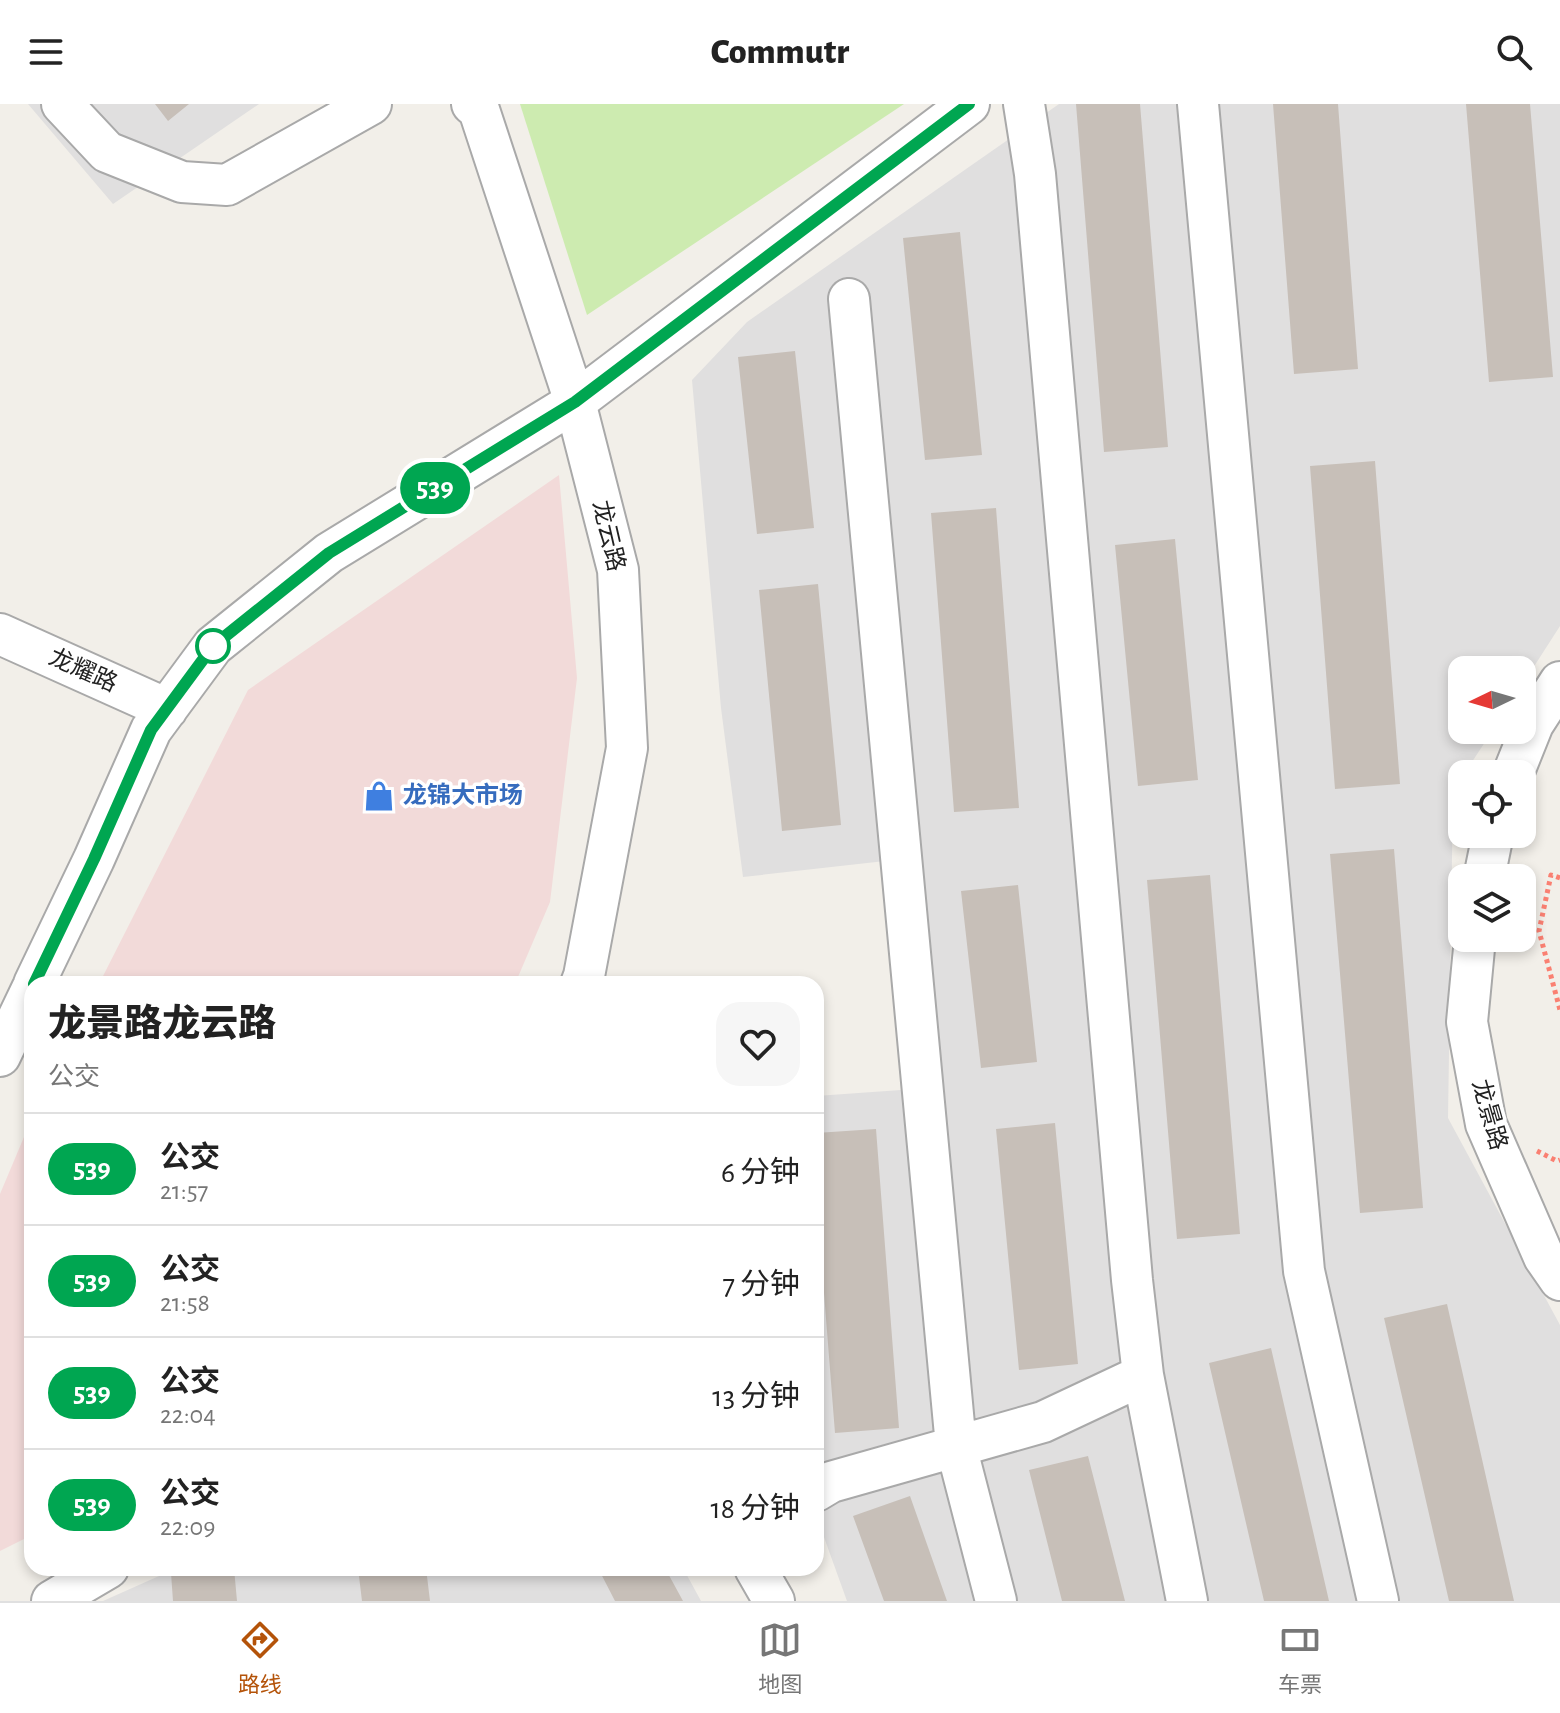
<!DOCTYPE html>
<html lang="zh">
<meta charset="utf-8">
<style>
body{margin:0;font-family:"Alegreya Sans","Noto Sans SC",sans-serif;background:#f6f6f6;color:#222;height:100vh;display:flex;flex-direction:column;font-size:30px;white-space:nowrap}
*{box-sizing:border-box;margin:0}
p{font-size:26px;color:#767676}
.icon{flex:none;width:44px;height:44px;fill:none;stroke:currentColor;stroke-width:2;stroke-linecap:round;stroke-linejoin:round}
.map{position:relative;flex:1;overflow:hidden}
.drawer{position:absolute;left:24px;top:872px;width:800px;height:600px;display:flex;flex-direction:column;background:#fff;border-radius:24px;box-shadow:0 4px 12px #0003}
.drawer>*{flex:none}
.badge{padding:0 16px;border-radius:26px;font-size:28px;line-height:52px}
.needle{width:52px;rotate:265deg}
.tools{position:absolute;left:1448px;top:552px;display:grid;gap:16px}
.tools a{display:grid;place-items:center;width:88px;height:88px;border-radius:16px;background:#fff;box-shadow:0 4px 12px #0003;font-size:40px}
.map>.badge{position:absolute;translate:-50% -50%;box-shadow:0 0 0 4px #fff}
.round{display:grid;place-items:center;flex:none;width:84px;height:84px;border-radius:24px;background:#f6f6f6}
.summary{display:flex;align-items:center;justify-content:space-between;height:136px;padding:0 24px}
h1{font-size:38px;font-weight:800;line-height:60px}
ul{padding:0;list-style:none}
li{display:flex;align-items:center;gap:24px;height:112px;padding:0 24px;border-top:2px solid #e0e0e0}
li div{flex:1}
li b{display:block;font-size:30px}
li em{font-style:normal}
li .badge{min-width:88px;font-weight:700;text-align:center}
header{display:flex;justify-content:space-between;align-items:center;height:104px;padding:0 24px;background:#fff;font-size:36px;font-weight:800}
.dock{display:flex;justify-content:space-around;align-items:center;height:112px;border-top:2px solid #e0e0e0;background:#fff;font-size:22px;color:#767676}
.dock a{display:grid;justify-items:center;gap:4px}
.dock .active{color:#b45309}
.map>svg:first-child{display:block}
.residential{fill:#e0dfdf}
.commercial{fill:#f2dad9}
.grass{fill:#cdebb0}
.building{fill:#c7bfb8}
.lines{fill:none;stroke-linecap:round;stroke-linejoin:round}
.minor-casing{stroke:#a9a9a9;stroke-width:44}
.path{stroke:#fa8072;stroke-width:5;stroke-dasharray:4 4;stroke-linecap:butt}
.minor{stroke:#fff;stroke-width:40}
.line-casing{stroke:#fff;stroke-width:18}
.line{stroke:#00a651;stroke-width:12}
.stop-dot{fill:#fff;stroke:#00a651;stroke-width:4}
.labels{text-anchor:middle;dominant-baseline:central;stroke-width:7;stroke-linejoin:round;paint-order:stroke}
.street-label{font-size:24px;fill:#222;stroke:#fff}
.shop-label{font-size:24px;font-weight:bold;fill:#366cbe;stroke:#fff;text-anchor:start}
</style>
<header><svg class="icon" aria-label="menu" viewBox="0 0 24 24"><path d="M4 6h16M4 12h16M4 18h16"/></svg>Commutr<svg class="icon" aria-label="search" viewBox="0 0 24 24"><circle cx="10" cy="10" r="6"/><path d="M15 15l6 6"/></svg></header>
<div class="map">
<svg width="1560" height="1497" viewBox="0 0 1560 1497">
<rect width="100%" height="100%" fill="#f2efe9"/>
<path class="residential" d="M28 0H259L113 100Z
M1059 0H1560V522L1522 581V566H1462V626H1493L1464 670H1462L1453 688 1448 1014 1560 1221V1497H847L816 1411V992L901 986 885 757 743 773 721 604 692 276 747 218Z
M177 1464H683L701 1497H103Z"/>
<path class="commercial" d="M559 371 577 574 550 798 515 880H99L248 586Z
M32 1014V1431L0 1447V1090Z"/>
<path class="grass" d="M520 0H904L587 211Z"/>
<path class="building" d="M155 0H189L168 17Z
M1076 0H1140L1168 343 1104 348Z
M1273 0H1338L1358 265 1294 270Z
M1466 0H1530L1553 273 1489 278Z
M960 128 982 351 925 356 903 134Z
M795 247 814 424 757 430 738 253Z
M1375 357 1400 680 1335 685 1310 362Z
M996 404 1019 704 954 708 931 409Z
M1175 435 1198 676 1138 682 1115 441Z
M818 480 841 721 782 727 759 486Z
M1394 745 1423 1104 1360 1109 1330 750Z
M1210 771 1240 1130 1177 1135 1147 776Z
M1018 781 1037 958 981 964 961 787Z
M1055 1019 1078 1260 1019 1266 996 1025Z
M876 1025 899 1324 835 1329 816 1087V1029Z
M1447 1200 1514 1497H1449L1384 1214Z
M1271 1244 1329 1497H1264L1209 1259Z
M1088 1352 1125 1497H1062L1029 1366Z
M910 1392 947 1497H884L853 1412Z
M227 1464H234L237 1497H173L171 1469Z
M358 1464H426L430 1497H362Z
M598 1464H665L683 1497H615Z"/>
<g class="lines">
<g class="minor-casing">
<path id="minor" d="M62 0 107 48 182 78 227 81 371 0
M472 0 479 6 575 298 618 466 627 644 584 872 581 880
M1024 0 1035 70 1132 1176 1143 1271 1187 1497
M1198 0 1304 1167 1378 1497
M849 195 956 1342 996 1497
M0 530 167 605
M1513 670 1533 620 1560 578
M1484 774 1493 730
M1475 834 1467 918 1486 1020 1544 1153 1560 1176
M34 880 94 755 151 626 213 542 329 449 575 298 969 0
M0 952 32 885
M816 1387 831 1378 1043 1318 1143 1271
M755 1464 774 1497
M52 1497 108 1464"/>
</g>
<path class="path" d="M1560 774 1551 771 1539 827 1560 906
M1537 1047 1557 1057 1560 1056"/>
<use href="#minor" class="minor"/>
</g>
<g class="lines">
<g class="line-casing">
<path id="line" d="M34 880 94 755 151 626 213 542 329 449 575 298 969 0"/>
</g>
<use href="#line" class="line"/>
</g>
<defs>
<g id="shop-bare" transform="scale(2.4)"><path d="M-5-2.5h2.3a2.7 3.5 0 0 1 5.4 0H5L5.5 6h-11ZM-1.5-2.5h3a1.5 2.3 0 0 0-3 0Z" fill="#3f7fe0" stroke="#fff" stroke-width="2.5" paint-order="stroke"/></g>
</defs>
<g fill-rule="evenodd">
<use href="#shop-bare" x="379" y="692"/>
</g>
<circle class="stop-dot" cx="213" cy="542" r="16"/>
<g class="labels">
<g class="street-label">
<text transform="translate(608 432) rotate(77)">龙云路</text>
<text transform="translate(83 567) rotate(24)">龙耀路</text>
<text transform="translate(1489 1011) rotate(74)">龙景路</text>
</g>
<g class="shop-label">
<text x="403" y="692">龙锦大市场</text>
</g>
</g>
</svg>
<div class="tools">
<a><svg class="needle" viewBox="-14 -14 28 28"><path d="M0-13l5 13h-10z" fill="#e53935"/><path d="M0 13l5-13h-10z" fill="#767676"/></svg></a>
<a><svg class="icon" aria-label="locate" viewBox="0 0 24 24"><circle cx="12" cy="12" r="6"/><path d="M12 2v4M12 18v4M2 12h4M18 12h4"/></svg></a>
<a><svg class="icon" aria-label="layers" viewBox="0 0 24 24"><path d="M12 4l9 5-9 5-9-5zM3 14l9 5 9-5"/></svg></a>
</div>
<b class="badge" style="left:435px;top:384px;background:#00a651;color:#fff">539</b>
<section class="drawer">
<div class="summary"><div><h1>龙景路龙云路</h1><p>公交</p></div><a class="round"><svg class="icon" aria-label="heart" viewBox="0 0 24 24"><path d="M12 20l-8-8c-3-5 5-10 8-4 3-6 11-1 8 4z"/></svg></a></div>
<ul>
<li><span class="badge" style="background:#00a651;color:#fff">539</span><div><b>公交</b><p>21:57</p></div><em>6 分钟</em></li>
<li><span class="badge" style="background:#00a651;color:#fff">539</span><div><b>公交</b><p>21:58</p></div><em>7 分钟</em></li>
<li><span class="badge" style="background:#00a651;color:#fff">539</span><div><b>公交</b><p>22:04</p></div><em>13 分钟</em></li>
<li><span class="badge" style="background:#00a651;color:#fff">539</span><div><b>公交</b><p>22:09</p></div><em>18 分钟</em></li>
</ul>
</section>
</div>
<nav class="dock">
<a class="active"><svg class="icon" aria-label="directions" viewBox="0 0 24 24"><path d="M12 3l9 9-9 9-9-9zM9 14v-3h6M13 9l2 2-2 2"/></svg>路线</a>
<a><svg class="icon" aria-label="map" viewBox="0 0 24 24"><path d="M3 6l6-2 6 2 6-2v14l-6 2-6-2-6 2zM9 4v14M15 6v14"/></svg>地图</a>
<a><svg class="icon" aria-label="tickets" viewBox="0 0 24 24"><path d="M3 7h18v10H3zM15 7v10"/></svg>车票</a>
</nav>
